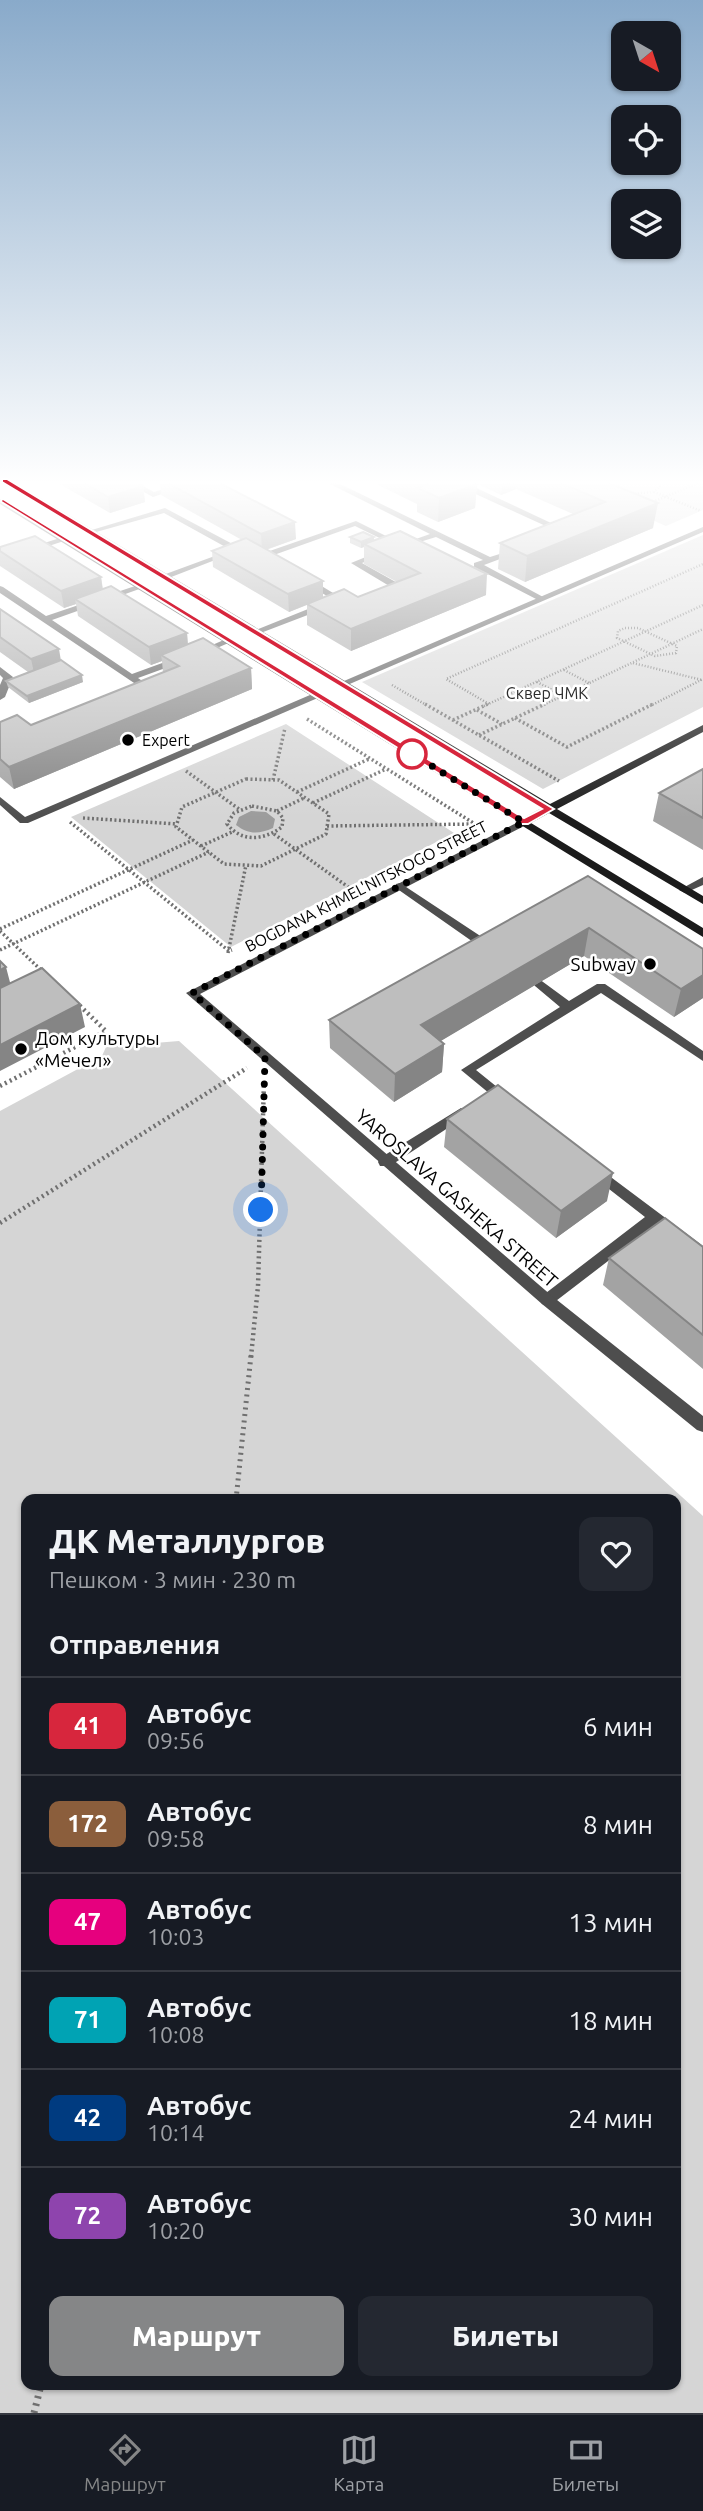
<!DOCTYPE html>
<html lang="ru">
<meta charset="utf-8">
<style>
body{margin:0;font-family:Ubuntu,sans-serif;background:#242831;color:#f1f3f6;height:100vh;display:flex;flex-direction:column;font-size:26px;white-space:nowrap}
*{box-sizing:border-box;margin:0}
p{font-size:23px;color:#9ea1a6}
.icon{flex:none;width:38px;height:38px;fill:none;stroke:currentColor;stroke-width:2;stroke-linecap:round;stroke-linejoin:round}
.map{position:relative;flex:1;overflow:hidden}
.panel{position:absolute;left:21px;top:1494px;width:660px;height:896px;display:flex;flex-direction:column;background:#171b24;border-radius:14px;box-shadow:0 2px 5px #0004}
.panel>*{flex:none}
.badge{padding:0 14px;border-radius:10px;font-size:24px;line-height:46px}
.needle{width:46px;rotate:141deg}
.controls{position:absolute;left:611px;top:21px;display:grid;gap:14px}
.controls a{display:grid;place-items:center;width:70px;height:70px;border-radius:14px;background:#171b24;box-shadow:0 2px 5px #0004;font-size:35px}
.you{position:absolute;width:35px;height:35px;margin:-18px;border:5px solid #fff;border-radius:50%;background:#1a73e8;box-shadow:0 0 0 10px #1a73e833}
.map>.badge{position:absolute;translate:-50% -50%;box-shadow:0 0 0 4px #fff}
h2{padding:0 28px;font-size:26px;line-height:63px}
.round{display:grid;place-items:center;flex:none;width:74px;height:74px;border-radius:14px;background:#242831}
.summary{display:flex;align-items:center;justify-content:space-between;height:119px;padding:0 28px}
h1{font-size:33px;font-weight:800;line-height:52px}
.primary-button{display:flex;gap:14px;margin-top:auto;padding:14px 28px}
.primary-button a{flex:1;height:80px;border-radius:14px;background:#858687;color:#fff;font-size:28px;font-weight:800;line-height:80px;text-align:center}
.primary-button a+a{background:#242831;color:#f1f3f6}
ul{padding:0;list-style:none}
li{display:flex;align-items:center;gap:21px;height:98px;padding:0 28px;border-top:2px solid #363941}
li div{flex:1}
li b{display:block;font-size:26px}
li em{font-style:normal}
li .badge{min-width:77px;font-weight:700;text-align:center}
.tabs{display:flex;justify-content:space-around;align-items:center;height:98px;border-top:2px solid #363941;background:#171b24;font-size:19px;color:#9ea1a6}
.tabs a{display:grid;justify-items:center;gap:4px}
.tabs .selected{color:#858687}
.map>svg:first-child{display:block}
.green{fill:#d5d5d5;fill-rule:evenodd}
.water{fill:#9c9c9c}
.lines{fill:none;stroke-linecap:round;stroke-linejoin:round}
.path-far4{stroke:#707070;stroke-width:2.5;stroke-dasharray:1 2;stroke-linecap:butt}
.path-far3{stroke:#707070;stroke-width:3.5;stroke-dasharray:2 2.5;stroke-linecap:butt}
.path-far2{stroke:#707070;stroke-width:4.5;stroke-dasharray:2 3.5;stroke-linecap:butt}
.path-far1{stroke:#707070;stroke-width:5;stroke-dasharray:2 4.5;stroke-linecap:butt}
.path{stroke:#707070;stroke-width:7;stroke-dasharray:2.5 5;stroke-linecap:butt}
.lane{fill:#4e4e4e;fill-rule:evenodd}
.street{fill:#4e4e4e;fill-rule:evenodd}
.secondary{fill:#1b1b1b;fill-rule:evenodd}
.wall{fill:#a3a3a3}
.shaded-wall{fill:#858585}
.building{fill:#bebebe;stroke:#858585;stroke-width:2}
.line{fill:#d7263d;stroke:#fff;stroke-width:2}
.walk{stroke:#000;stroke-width:7;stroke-dasharray:0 12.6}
.poi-dot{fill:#000;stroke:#fff;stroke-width:2.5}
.stop-dot{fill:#fff;stroke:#d7263d;stroke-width:3.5}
.labels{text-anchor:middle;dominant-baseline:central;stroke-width:5;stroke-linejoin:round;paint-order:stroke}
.far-park-label{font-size:16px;fill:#2c2c2c;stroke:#fff}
.far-poi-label{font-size:16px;fill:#000;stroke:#fff;text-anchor:start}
.far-street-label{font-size:16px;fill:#000;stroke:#fff}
.poi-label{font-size:19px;fill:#000;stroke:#fff;text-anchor:end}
.street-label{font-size:19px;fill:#000;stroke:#fff}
</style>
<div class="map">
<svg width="703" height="2413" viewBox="0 0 703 2413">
<rect width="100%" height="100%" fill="#fff"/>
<path class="green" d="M559 480H703V510L666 526Z
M703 535V707L543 789 362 682Z
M286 724 454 833 231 947 71 817Z
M179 1041 703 1516V2413H0V1111L102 1056 106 1047ZM26 1500H676V2385H26Z"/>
<path class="water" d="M251 811 266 812 275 819 273 828C259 834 249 835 236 825L239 817Z"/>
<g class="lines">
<path class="path-far4" d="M654 492 701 511
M629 494 653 492 660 487 657 480
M650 503 701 482
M625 628H638L677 646 676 653 655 656 617 638 618 631Z
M633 663 702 680
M564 670 589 683
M537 682 562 695
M392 685 428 706
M489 704 446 679 703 564
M484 706 703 605
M541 706 703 629
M650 706 703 679"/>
<path class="path-far3" d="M425 704 559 781
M477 710 502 724
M515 718 567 747 653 704
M307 719 475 824
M453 720 488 704
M479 735 545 704
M186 771 239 809
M246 779 279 780 329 814 326 834 261 866 224 864 176 827 182 807Z
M273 780 285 728
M297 792 369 759
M313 803 386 769
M252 806 277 811 283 818 282 827C264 840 242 843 227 824L234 813Z
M277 811 304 798
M83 818 177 824
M70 822 229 951 232 950
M327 826 474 824
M274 834 351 889
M201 846 232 832
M0 929 193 840
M0 931 42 971
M0 950 209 852
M228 953 246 865"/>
<path class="path-far2" d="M0 1086 106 1031 77 1003
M0 1223 247 1068
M251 1357 258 1286 264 1082"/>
<path class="path-far1" d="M236 1500 251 1355"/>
<path class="path" d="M34 2413 41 2385"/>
<path class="lane" d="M15 480H27L11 486 7 484Z
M122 480H132L154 492 191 480H203L153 497Z
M322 480H332L490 557 519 548V552L484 565 545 598 538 600 474 567V563L483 560 436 537 400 548 355 526 271 556 275 560 274 562 261 558V554L356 521 402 544 430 534Z
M460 480H472L466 483 568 531 561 533 456 485V481Z
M165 508 240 548 241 550 166 579H163V575L231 550 164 513 89 534 85 532Z
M60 538 67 540 0 562V557Z
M378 552 385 554 362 563 401 585V589L383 593V589L391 587 351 563Z
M304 579H310L343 599 336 601 304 583Z
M138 585 145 587 52 620 132 674 176 658H182V662L138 678 155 690 157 692 152 695 0 593V586L3 587 46 616Z
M323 603 327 606 326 608 258 634 251 632Z
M226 639 233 641 201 655 194 653Z
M0 667 13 677 5 697 0 700V685L3 678 0 675Z
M703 877V885L685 893 679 890Z
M400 883 494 945V951H486L396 888V884Z
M539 979 569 1001 597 984H605L703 1051V1061L601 993 476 1070 513 1100 511 1103H501L461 1070 560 1007 535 986 533 983Z
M461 1108 466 1110 468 1113 466 1116 390 1166H380L378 1162 380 1158Z
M596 1166 703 1246V1260L655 1225 552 1304 547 1306 542 1304 540 1300 542 1296 645 1217 591 1175 589 1171 591 1167Z"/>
<path class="street" d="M703 527V532L345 686 337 684Z
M317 692 322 695 320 697 28 823H20L0 805V797L25 817Z
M524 819 529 822 528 824 200 994 552 1296 703 1416V1432L697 1430 542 1304 186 993Z"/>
<path class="secondary" d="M0 480H10L550 804 703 725V732L557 809 703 896V904L549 813 531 823 703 928V937L0 504V499H3L523 818 542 808Z"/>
</g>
<path class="wall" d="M53 480H133L143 486 145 502 110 513Z
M160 480H214L296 539 266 550 323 597H358L397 582 364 564V547L361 548 350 543V537L374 540 486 595 351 651 307 625V605L289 612 213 567 212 551 242 540 161 495Z
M368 480H469L477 484 475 508 438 522 417 512V504Z
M480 480H602L653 528 525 582 498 569 500 543 573 514 516 489 501 495 480 485Z
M0 547 101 577 103 589 187 633 188 644 251 668 252 689 14 789 0 777V722L31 725 163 673 162 661 151 665 78 616 76 604 64 608 0 566Z
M0 609 60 660 83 682 29 703 8 687 6 681 28 672 0 652Z
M703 769V850L653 821 659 793Z
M588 876 703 949V998L674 1017 584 956 440 1041 444 1044 442 1072 394 1102 330 1048 329 1020Z
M447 1119 607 1201 556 1238 444 1147Z
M703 1247V1369L603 1285 609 1258Z"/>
<path class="shaded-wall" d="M503 480H517L516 489 501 495Z
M477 484 475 508 438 522 439 498Z
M143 486 145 502 110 513 108 497Z
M658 503 653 528 525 582 527 556Z
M295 522 296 539 262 551 261 534Z
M374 537V544H364V547L361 548V542Z
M487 574 486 595 351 651V629Z
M101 577 103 594 75 599 76 604 64 608 61 591Z
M323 581V598L289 612 288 594Z
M187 633 188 651 161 655 162 661 151 665 149 647Z
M59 649 62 667 35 677 31 659Z
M251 668 252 689 14 789 9 767Z
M82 675 83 682 29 703 27 696Z
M589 928 584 956 419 1054 421 1025Z
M6 967 12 990 0 996V970Z
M703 975V998L674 1017 681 989Z
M80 1004 85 1027 0 1071V1045Z
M444 1044 442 1072 394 1102 395 1074Z
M613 1173 607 1201 556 1238 561 1211Z"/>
<path class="building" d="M79 480H133L143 486 108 497Z
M162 480H214L295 522 261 534Z
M420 480H469L477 484 439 498 418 488 428 484Z
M554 480H602L658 503 527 556 500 543 605 502Z
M400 531 487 574 351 629 307 604 344 589 358 597 420 573 364 544Z
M363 532 374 537 361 542 350 537Z
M35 536 101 577 61 591 0 551V547Z
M246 538 323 581 288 594 212 551Z
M111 586 187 633 149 647 75 599Z
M0 609 59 649 31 659 0 637Z
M203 638 251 668 9 767 0 759V722L17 715 31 725 179 666 161 655Z
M61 660 82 675 27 696 6 681Z
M703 769V818L659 793Z
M588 876 703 949V975L681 989 589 928 421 1025 444 1044 395 1074 329 1020Z
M0 961 6 967 0 970Z
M42 968 80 1004 0 1045V988Z
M498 1085 613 1173 561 1211 447 1119Z
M665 1218 703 1247V1335L609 1258Z"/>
<linearGradient id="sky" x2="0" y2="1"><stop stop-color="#89aaca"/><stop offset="0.59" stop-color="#fff"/><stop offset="1" stop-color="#fff" stop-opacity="0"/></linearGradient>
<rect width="703" height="818" fill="url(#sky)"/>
<path class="line" d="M2 479H7L554 809 528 824H520L0 501 3 499 524 818 542 809 2 482Z"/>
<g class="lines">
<path class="walk" d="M261 1210 265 1057 192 993 524 822 412 754"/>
</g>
<g class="poi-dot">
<circle cx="128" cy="740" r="7"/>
<circle cx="650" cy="964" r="7"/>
<circle cx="21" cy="1049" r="7"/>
</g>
<circle class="stop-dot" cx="412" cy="754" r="14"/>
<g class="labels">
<g class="far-park-label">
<text x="547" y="693">Сквер ЧМК</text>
</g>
<g class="far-poi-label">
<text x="142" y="740">Expert</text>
</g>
<g class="far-street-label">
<text transform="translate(366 886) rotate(-27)">BOGDANA KHMEL'NITSKOGO STREET</text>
</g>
<g class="poi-label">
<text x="636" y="964">Subway</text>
<text x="35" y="1038" text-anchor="start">Дом культуры<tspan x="35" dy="22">«Мечел»</tspan></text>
</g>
<g class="street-label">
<text transform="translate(457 1198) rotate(41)">YAROSLAVA GASHEKA STREET</text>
</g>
</g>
</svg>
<div class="controls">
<a><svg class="needle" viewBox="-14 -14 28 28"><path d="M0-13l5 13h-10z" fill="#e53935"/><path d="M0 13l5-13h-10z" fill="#9ea1a6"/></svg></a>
<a><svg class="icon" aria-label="locate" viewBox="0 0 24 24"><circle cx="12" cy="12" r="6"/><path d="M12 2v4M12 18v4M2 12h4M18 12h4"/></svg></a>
<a><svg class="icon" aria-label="layers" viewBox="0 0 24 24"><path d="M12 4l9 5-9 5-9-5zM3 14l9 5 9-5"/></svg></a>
</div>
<div class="you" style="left:261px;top:1210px"></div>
<section class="panel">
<div class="summary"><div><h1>ДК Металлургов</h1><p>Пешком · 3 мин · 230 m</p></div><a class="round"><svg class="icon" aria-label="heart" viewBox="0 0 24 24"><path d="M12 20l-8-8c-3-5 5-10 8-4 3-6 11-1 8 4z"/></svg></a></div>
<h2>Отправления</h2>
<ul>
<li><span class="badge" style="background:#d7263d;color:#fff">41</span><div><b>Автобус</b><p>09:56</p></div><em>6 мин</em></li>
<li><span class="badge" style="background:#8b5e3c;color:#fff">172</span><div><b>Автобус</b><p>09:58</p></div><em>8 мин</em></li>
<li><span class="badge" style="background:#e6007e;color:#fff">47</span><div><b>Автобус</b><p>10:03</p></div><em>13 мин</em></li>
<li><span class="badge" style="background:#00a3b4;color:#fff">71</span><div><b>Автобус</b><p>10:08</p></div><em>18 мин</em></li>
<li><span class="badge" style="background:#003b80;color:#fff">42</span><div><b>Автобус</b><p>10:14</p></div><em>24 мин</em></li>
<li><span class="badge" style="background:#8e44ad;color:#fff">72</span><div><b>Автобус</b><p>10:20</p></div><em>30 мин</em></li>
</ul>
<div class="primary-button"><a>Маршрут</a><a>Билеты</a></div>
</section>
</div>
<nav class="tabs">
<a class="selected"><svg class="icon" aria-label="directions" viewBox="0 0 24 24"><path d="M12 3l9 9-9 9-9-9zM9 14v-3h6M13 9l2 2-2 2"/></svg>Маршрут</a>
<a><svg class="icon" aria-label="map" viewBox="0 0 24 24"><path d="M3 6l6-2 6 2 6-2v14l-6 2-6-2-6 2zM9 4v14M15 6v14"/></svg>Карта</a>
<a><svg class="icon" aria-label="tickets" viewBox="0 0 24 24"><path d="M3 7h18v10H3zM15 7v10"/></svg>Билеты</a>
</nav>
